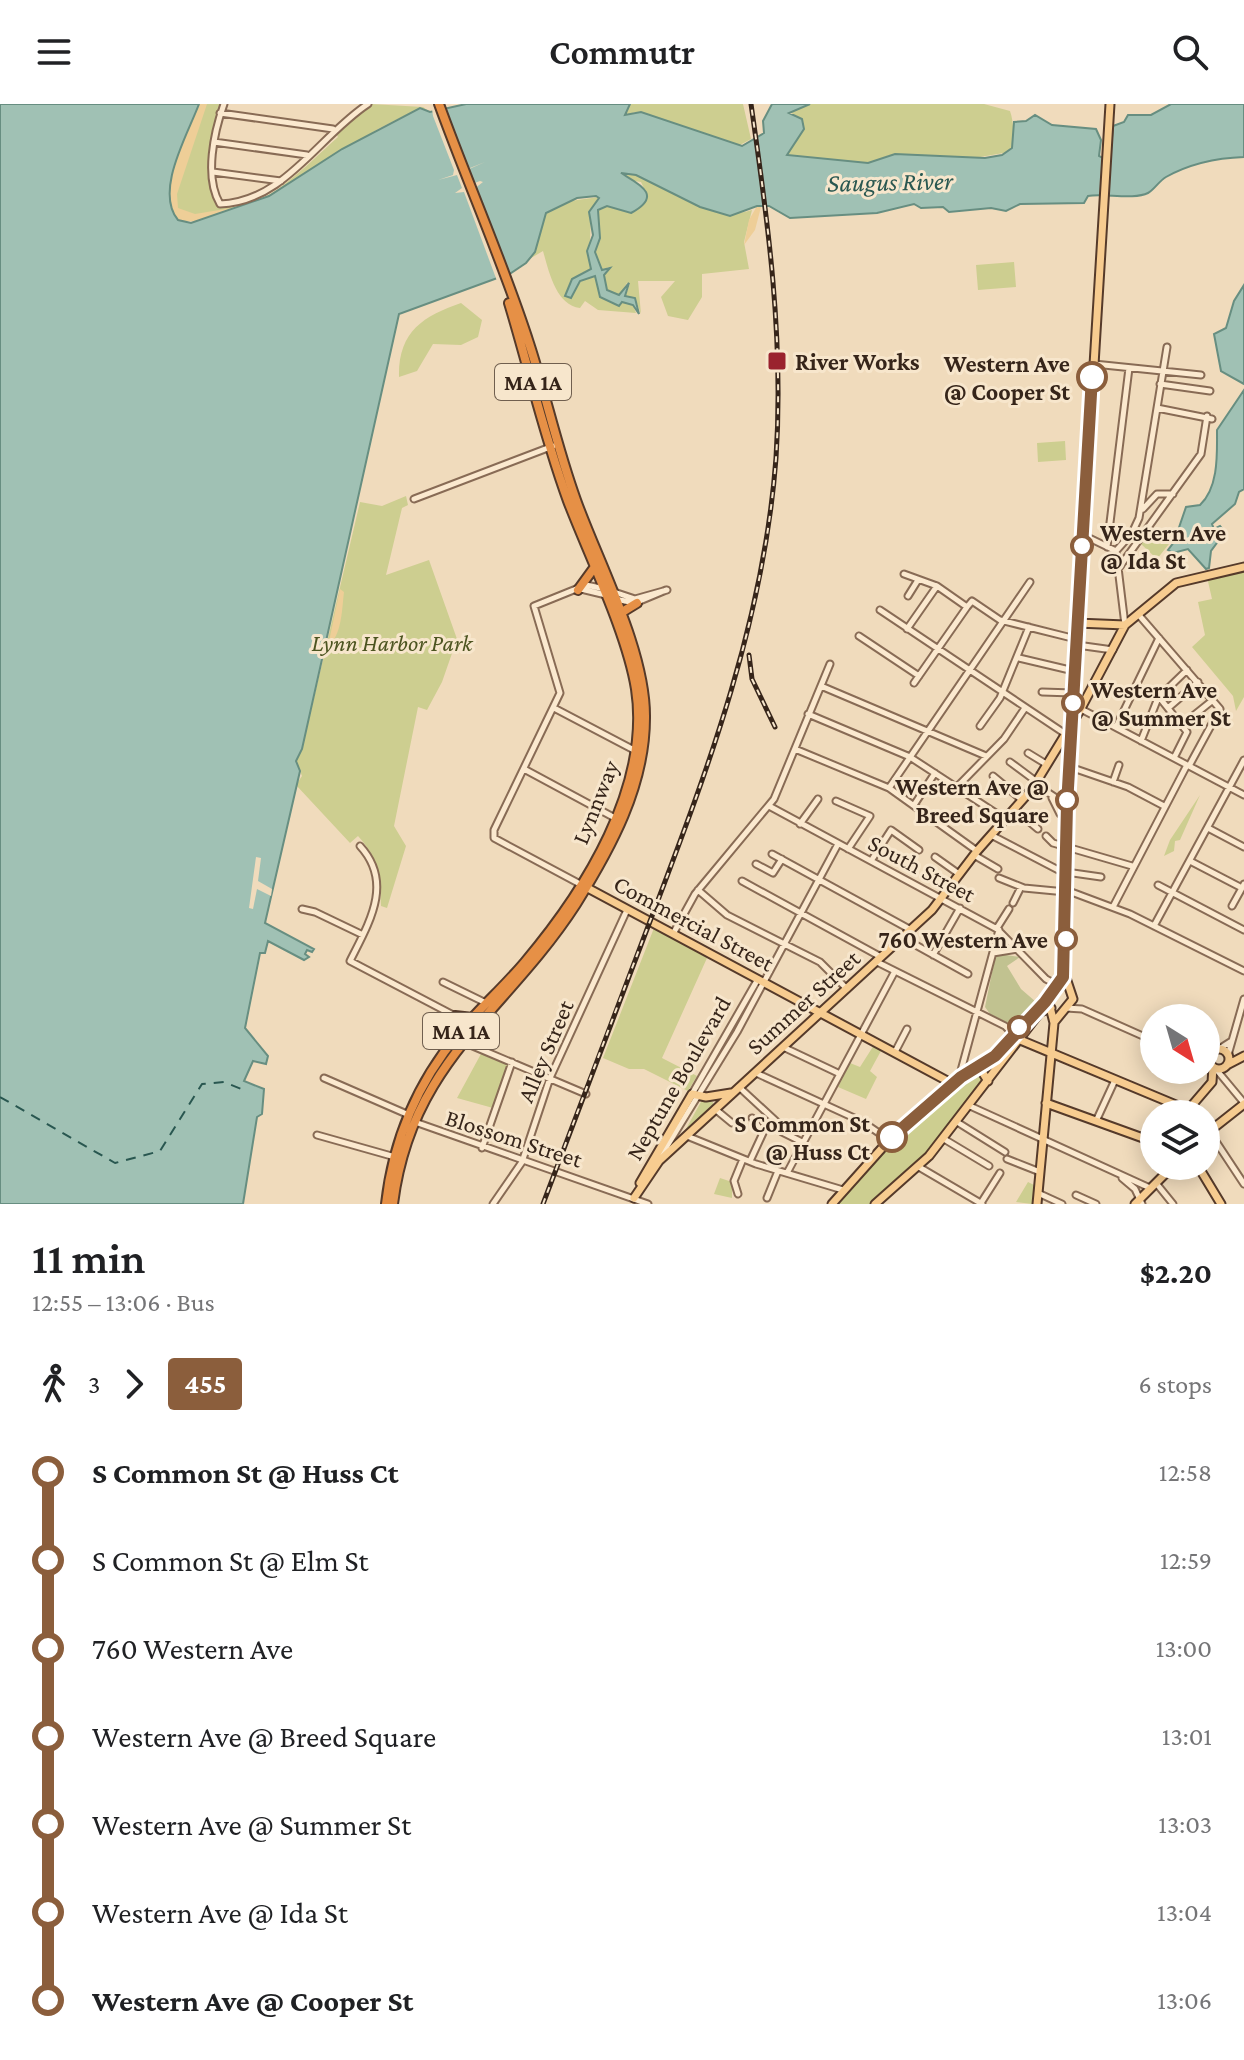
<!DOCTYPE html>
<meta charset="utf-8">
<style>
body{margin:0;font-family:"Crimson Pro",serif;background:#f2f2f2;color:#202124;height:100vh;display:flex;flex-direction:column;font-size:30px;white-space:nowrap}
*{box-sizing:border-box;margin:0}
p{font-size:26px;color:#757577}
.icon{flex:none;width:44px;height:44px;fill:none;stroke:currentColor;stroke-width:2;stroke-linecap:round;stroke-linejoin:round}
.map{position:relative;height:1100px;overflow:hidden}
.sheet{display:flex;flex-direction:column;background:#fff;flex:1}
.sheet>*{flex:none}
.badge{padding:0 16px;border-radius:6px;font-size:28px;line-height:52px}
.needle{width:52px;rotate:143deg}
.fabs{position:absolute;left:1140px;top:900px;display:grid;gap:16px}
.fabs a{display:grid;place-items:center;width:80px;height:80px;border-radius:50%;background:#fff;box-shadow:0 4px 20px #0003;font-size:40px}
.map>.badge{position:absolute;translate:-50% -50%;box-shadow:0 0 0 4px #fff}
.legs{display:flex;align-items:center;gap:12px;height:88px;padding:0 32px;font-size:26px}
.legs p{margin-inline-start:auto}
.head{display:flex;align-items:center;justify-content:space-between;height:136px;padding:0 32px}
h1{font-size:44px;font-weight:600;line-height:60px}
ul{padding:0 32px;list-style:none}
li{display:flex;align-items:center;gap:28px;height:88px;font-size:30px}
li i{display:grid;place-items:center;width:12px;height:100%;margin:0 10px;background:currentColor}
li i::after{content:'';width:20px;height:20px;margin:-10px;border:6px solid;border-radius:50%;background:#fff}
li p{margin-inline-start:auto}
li:first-child i{background:linear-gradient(#0000 50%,currentColor 0)}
li:last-child i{background:linear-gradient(currentColor 50%,#0000 0)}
header{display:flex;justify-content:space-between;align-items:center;height:104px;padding:0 32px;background:#fff;font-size:36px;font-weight:600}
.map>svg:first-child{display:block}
.green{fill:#cdce90}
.sand{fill:#eece97}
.cemetery{fill:#c1c290}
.water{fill:#a0c1b4;stroke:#678e81;stroke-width:2}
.pier{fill:#f0dbbc}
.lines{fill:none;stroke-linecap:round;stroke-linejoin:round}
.ferry{stroke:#295750;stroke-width:2;stroke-dasharray:10 8;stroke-linecap:butt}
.minor-casing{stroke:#886b55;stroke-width:9}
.major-casing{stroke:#553a2a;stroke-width:11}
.highway-casing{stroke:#553a2a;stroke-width:12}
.minor{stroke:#fbe9cf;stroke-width:5}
.major{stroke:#f7cc90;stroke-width:7}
.highway{stroke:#e69046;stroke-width:8}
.rail-casing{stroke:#36251a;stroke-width:5}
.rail{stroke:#f7e6cc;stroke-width:2;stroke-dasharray:6;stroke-linecap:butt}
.line-1-casing{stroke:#fff;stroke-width:18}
.line-1{stroke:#8b5e3c;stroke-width:12}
.poi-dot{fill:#9a222e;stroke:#f7e6cc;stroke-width:3}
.stop-1-dot{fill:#fff;stroke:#8b5e3c;stroke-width:4}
.labels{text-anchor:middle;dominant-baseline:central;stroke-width:6;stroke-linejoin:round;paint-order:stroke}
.shield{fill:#f7e6cc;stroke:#705f4f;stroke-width:2}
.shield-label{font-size:22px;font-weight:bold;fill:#36251a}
.poi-label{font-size:24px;font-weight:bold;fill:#36251a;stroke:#f7e6cc;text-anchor:start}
.stop-label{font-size:24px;font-weight:bold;fill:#36251a;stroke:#f7e6cc;text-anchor:end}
.park-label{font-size:24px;font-style:italic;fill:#4c5420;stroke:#f7e6cc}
.street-label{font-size:24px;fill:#36251a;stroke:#f7e6cc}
.water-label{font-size:26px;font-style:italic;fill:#295750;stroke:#f7e6cc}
</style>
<header><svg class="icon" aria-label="menu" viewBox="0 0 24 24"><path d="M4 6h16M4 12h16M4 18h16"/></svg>Commutr<svg class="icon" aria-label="search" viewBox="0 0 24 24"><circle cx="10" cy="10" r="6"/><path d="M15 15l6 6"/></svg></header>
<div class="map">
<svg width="1244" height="1100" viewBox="0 0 1244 1100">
<rect width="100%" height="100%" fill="#f0dbbc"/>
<path class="green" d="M199 0H222C214 29 203 73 219 101 259 115 310 57 338 33L335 28 371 0 423 3 430 8 420 4 378 25 269 92 250 101 183 118 170 88Z
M630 0H743L751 35 740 41 636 8 625 11Z
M810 0H984L1010 7C1014 18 1015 38 1009 48L969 55 890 51 868 59 787 51 797 12 789 8Z
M609 45C643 73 707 121 752 106L744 138 749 165 702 170V193L688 216 668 212 661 193 675 177H638L641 210 635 194 625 192 630 180 627 179 619 191 607 186 604 171 609 163 601 166 594 143 600 134 596 108 606 102 634 108 647 91 641 78 586 70Z
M599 93 589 108C593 129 587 144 591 165L572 175 567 193 571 194 582 175 595 172 600 193 618 201 622 198 633 201 636 209 598 206 585 197 580 204C556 201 549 168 543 147L526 157 536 113 570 97Z
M1014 158 1016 183 978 186 976 161Z
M461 199 482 216 478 233 461 241 433 240 417 267 399 273C398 228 423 212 461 199Z
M1065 337 1066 356 1038 358 1037 339Z
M406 392 408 401 402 404 386 471 429 456 457 535 442 578 427 606 418 603 394 722 406 742 387 804 381 802C380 772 379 755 358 732L350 739 296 681 302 672 296 657 302 645 360 398 382 402Z
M1142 435 1169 440 1157 455 1140 439Z
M1244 467V593L1236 607 1233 592 1192 543 1205 531 1198 498 1212 495 1207 473Z
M1200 691 1180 736 1175 737 1174 747 1164 752 1170 736Z
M654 824 707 854 662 954 697 972 688 987 644 965H629L603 954Z
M874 941 882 945 870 967 877 973 866 995 838 983 850 959 860 963Z
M482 948 512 960 493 1004 457 994Z
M975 970 981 971 982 979 928 1051 872 1100H835C876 1053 920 1003 975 970Z
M702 996 713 998V1004L682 1032Z
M720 1074 732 1078V1094L714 1090Z
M1028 1078 1034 1081 1032 1100 1016 1098Z"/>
<path class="sand" d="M199 0H207L177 90 178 104 195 110 250 101 200 118 178 116C154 88 188 30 199 0Z
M757 102 761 103 755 126 744 141 749 116Z
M340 485 344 488C342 504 342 532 328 542Z"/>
<path class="cemetery" d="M999 850 1020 853 1007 862 1021 885 1036 898 1014 922 990 910 985 903 995 854Z"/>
<path class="water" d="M0 0H199C188 30 154 87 178 116L191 119 269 92 342 45 420 4 430 8 466 0H630L625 11 641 8 742 42 764 29 763 17 772 0H810L789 9 802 15 804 25 787 51 868 59 895 50 985 54 1002 51 1012 44 1014 18 1026 17 1035 11 1052 21 1096 25 1101 36 1099 52 1110 58 1113 22 1124 18 1128 11H1151L1171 0H1244V53C1216 54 1191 59 1166 73 1159 77 1154 86 1148 89 1134 96 1103 89 1088 92L1084 99 1020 100 1006 107 991 104 949 108 943 103 921 104 914 100 877 109 790 114 769 102H757L730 112 700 103 636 71 621 69C637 79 665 91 631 109L607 102 598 106 600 134 595 148 602 166 610 164 604 171 607 186 619 191 629 179 625 192 635 194 639 210 633 201 622 198 619 202 600 193 595 172 580 177 571 194 565 192 572 175 591 165 587 147 593 131 589 108 599 94 596 92 577 94 546 109 535 148 526 159 511 169 399 210 302 645 296 657 300 667 265 819 314 845 312 848 307 846 305 850 309 853 304 856 268 837 265 849H260L245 924 268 952 266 960 253 957 244 977 264 985 262 1010 257 1013 243 1100H0Z
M1244 181V280L1221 267 1214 230 1226 224 1234 197Z
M1244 286V385L1239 388 1235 400 1212 420 1214 425 1220 422 1225 428 1211 447 1209 464 1206 465 1188 445 1173 449 1168 446 1174 438 1186 403 1200 401C1219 383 1217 349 1217 326Z"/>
<path class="pier" d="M443 1 466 62 470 64 485 58 467 66 472 80 480 77 483 78 474 85 508 173 497 177 464 88 455 89 462 84 457 71 438 76 453 71 454 66 433 12 432 5Z
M256 753 261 754 258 777 272 785 271 792 257 785 253 805 249 804Z"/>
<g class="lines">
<path class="ferry" d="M0 993 115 1059 160 1047 202 980 224 978 246 987"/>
<g class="minor-casing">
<path id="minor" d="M224 0C214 28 204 73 220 100 284 98 319 32 368 0
M220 9 333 25
M214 38 307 51
M213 68 281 77
M1094 260 1201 271
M1160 280 1210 287
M1157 304 1212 315
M414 395 553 342
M1143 405 1157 390H1173
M1083 431 1116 447
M1107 443 1129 264
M1118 465 1201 350 1207 312
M904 470 937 482 967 503
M581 485 606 491
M614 488 635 495 667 486
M908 492 918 476
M615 495 635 499 666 486
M967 503 972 497 1000 516 1076 535
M880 506 1064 629
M1138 510 1220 605 1189 662
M1125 521 1116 447 1132 429 1139 414 1167 243
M907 525 937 482
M859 532 919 572
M1077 541 1113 546
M1019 554 1074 567
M914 579 967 503
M821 582 986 652
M1042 588 1073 589
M1159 593 1187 628 1174 654
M554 604 634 646
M1168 604 1198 578
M1081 605 1244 691
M808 610 910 653 1005 715
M1193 612 1213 596
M980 622 1000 594 1029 523
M1116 623 1159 534
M1141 637 1158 594 1187 566
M795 645 889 684 977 747
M1028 649 1046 660
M1010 658 1037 678
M1070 663 1128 683 1164 702
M524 665 615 714
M993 672 1022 696
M1113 678 1119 661
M1035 680 1067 701
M957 683 1004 635 1025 604
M889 684 1030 478
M1052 694 1060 710 1067 712
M836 697 870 712 848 745
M914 701 935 669
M769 702 997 825 1046 875 1057 881
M1014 705 1038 725
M800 720 818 695
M1208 724 1244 743
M991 731 1066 770
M1046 732 1053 739 1132 762
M360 742C394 779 369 819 350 857L455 912 460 927
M772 750 911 826
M974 751 998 765
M935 753 959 770
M871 757 891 726 919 746
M1190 757 1242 784 1244 780
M756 760 773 769 782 755
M1066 768 1101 773
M999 774 1024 784 1066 788
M742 777 881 853
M580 780 494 734V726L560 589 534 502 586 481 605 485
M1158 781 1244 826
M698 786 727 811 820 858 847 885
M1066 786 1130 810 1244 867
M1013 799 1021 783
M1232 802 1242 784
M1113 803 1187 661
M302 805 315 808 363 831
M1154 822 1244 656
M997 824 1009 805
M673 830 695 790 774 695 830 560
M903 834 968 870
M993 849 1018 845
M933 851 960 804
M877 858 1005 922 1018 935
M443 878 486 899
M1066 904 1082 905 1154 937
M450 911 468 940 586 990
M783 943 840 970
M1219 945 1230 938
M895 948 907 925
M1206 951 1211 949
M1228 951 1244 895
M1206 957 1210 959
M1215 964 1244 999
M978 966 1002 955
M756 969 863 1018 889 1036
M324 974 409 1011
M959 974 999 826
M953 980 993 954 1048 893
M739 983 777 1018
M692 990 758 875
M970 1002 1150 1084
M715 1005 732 1019
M1097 1015 1115 976
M415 1018 648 1100
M957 1018 1005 1048
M1209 1027 1244 1080
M782 1028 804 1039
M317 1031 395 1053
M687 1032 756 1060 843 1086
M944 1035 989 1062
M482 1044 512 958
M661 1052 737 928 838 740
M1007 1055 1040 1068
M750 1057 763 1029 752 1014
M919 1063 982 1100
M787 1069 895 867
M1122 1074 1135 1085 1142 1100
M1156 1079 1173 1100
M1038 1089 1062 1100
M738 1090 734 1077 743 1055
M1076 1091 1096 1100
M767 1094 778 1067
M981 1099 1000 1069
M493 1100 522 1058 550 974 627 806"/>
</g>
<g class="major-casing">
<path id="major" d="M1077 519 1125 521
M582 781 953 980 891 1034 832 1100
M1055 917 1073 895 1065 871
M1018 935 1188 1006 1212 978 1213 963
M1209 955a10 10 0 1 1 20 0a10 10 0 1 1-20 0Z
M1227 961 1244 952
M979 963 988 977
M1046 999 1154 1038
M1206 1030 1244 1000
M1198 1062 1221 1100
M640 1079 692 990 706 993 731 989
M634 1094 659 1057 932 806 977 747 1032 685 1079 608 1125 521 1176 479 1244 463
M875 1100 929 1052 1040 908 1051 904
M1037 1100 1054 919 1048 895 1065 867 1067 701 1110 0
M1135 1100 1173 1062"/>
</g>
<g class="highway-casing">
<path id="highway" d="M578 486 594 464
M619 510 637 499
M455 912 473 914
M386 1100C393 1037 418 978 459 929 479 905 504 883 525 858 585 787 651 683 636 585 627 529 589 452 568 397 544 332 529 265 509 199
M393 1100C411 956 505 910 576 800 611 744 645 682 645 614 646 547 599 460 576 396 557 344 546 291 529 239 503 158 468 80 439 0"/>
</g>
<use href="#minor" class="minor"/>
<use href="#major" class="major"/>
<use href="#highway" class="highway"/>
<g class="rail-casing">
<path id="rail" d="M749 551 752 575 775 623
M543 1100C579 1004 615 908 652 812 709 662 764 516 776 354 784 235 768 118 751 0"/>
</g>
<use href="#rail" class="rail"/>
</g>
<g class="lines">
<g class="line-1-casing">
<path id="line-1" d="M892 1033 961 973 995 952 1045 898 1063 873 1067 701 1092 273"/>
</g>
<use href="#line-1" class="line-1"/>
</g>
<rect class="poi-dot" x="767" y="247" width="20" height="20" rx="4"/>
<g class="stop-1-dot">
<circle cx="1092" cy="273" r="14"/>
<circle cx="1082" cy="442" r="10"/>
<circle cx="1073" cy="599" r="10"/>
<circle cx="1067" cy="696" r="10"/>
<circle cx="1066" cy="835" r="10"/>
<circle cx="1019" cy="923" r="10"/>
<circle cx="892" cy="1033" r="14"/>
</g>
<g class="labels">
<g class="shield">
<rect x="495" y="260" width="76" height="36" rx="6"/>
<rect x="423" y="909" width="76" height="36" rx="6"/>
</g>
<g class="shield-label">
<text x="533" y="278">MA 1A</text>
<text x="461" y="927">MA 1A</text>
</g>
<g class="poi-label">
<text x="795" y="257">River Works</text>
</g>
<g class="stop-label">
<text x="1070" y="259">Western Ave<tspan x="1070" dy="28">@ Cooper St</tspan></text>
<text x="1100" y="428" text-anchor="start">Western Ave<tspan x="1100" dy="28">@ Ida St</tspan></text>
<text x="1091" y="585" text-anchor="start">Western Ave<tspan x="1091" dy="28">@ Summer St</tspan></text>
<text x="1049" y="682">Western Ave @<tspan x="1049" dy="28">Breed Square</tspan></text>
<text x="1048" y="835">760 Western Ave</text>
<text x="870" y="1019">S Common St<tspan x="870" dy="28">@ Huss Ct</tspan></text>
</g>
<g class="park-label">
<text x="392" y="538">Lynn Harbor Park</text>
</g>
<g class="street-label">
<text transform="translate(595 698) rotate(-68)">Lynnway</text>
<text transform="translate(922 764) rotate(28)">South Street</text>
<text transform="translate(694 819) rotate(28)">Commercial Street</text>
<text transform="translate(803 898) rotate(-42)">Summer Street</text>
<text transform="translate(545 947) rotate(-67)">Alley Street</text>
<text transform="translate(678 974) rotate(-60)">Neptune Boulevard</text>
<text transform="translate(514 1034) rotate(18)">Blossom Street</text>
</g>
<g class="water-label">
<text transform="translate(890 78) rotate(-1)">Saugus River</text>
</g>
</g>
</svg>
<div class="fabs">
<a><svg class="needle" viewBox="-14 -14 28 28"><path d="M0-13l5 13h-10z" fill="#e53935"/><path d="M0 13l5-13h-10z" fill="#757577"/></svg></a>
<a><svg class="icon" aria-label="layers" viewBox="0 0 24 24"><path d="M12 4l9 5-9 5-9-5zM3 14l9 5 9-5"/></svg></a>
</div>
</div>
<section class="sheet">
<div class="head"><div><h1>11 min</h1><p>12:55 – 13:06 · Bus</p></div><b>$2.20</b></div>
<div class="legs"><svg class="icon" aria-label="walk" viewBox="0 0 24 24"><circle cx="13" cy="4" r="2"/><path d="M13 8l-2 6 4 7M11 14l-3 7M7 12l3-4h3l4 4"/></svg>3<svg class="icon" aria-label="forward" viewBox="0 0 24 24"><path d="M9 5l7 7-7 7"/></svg><b class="badge" style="background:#8b5e3c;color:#fff">455</b><p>6 stops</p></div>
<ul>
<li><i style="color:#8b5e3c"></i><b>S Common St @ Huss Ct</b><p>12:58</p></li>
<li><i style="color:#8b5e3c"></i><span>S Common St @ Elm St</span><p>12:59</p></li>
<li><i style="color:#8b5e3c"></i><span>760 Western Ave</span><p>13:00</p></li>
<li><i style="color:#8b5e3c"></i><span>Western Ave @ Breed Square</span><p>13:01</p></li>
<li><i style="color:#8b5e3c"></i><span>Western Ave @ Summer St</span><p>13:03</p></li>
<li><i style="color:#8b5e3c"></i><span>Western Ave @ Ida St</span><p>13:04</p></li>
<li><i style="color:#8b5e3c"></i><b>Western Ave @ Cooper St</b><p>13:06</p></li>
</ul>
</section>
